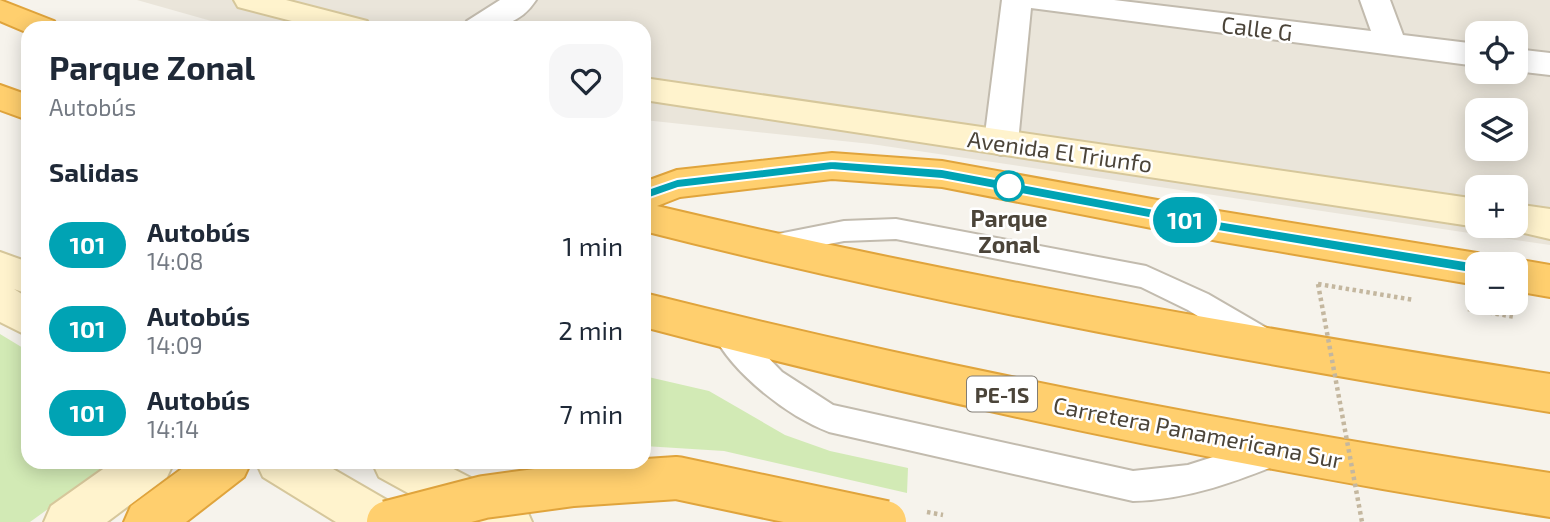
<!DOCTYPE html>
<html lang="es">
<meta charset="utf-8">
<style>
body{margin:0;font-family:"Exo 2",sans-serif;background:#f6f6f7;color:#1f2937;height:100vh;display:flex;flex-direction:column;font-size:26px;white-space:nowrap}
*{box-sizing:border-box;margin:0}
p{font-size:23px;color:#747a83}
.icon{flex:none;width:38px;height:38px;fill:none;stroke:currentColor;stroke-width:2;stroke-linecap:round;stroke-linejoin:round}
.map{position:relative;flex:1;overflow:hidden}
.panel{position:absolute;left:21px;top:21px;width:630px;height:448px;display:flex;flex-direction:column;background:#fff;border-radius:21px;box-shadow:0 4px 18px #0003}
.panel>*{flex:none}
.badge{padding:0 14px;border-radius:23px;font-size:24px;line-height:46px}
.tools{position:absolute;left:1465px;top:21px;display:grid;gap:14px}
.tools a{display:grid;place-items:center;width:63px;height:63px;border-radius:14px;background:#fff;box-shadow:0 4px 18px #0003;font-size:35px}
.map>.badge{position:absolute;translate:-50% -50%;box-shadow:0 0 0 4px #fff}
h2{padding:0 28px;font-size:26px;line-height:63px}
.round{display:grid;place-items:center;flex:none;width:74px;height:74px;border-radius:21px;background:#f6f6f7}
.headline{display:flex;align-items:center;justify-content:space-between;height:119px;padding:0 28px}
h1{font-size:33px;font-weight:700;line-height:52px}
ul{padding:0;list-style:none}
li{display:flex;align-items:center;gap:21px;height:84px;padding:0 28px}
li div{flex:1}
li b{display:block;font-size:26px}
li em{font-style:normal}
li .badge{min-width:77px;font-weight:700;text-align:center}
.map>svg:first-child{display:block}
.residential{fill:#eae5da;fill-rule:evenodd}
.green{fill:#d2eab5}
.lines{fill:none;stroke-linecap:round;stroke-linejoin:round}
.service-casing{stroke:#c2bbae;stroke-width:4}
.minor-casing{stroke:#c2bbae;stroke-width:4}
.secondary-casing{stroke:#d6c79b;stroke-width:4}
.motorway-casing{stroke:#e0a43c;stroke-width:4}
.path{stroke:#c4b79f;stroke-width:4.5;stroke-dasharray:3.5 3.5;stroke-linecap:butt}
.service{fill:#fff;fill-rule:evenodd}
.minor{fill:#fff;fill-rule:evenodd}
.secondary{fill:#fff3cd;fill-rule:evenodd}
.motorway{fill:#ffcf6e;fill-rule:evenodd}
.motorway-bridge-casing{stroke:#e0a43c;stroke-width:46;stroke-linecap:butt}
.path-bridge{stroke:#c4b79f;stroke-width:4.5;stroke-dasharray:3.5 3.5;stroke-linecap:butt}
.motorway-bridge{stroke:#ffcf6e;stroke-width:42}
.line{fill:#00a3b4;stroke:#fff;stroke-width:2}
.stop-dot{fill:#fff;stroke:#00a3b4;stroke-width:3.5}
.labels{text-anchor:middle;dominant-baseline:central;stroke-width:5;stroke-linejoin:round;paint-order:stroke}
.shield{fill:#fff;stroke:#817c74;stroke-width:2}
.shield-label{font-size:21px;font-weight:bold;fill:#4b4439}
.street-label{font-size:23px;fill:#4b4439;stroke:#fff}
.stop-label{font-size:23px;font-weight:bold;fill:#4b4439;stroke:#fff}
</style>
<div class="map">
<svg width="1550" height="522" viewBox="0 0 1550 522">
<rect width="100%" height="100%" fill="#f6f3ec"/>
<path class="residential" d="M137 0H1550V245L871 144 644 120V28H236ZM1477 33H1516V72H1477ZM1477 110H1516V149H1477ZM1477 187H1516V226H1477Z"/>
<path class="green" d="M0 334 28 351V462H113L30 522H0Z
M644 376 709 391 785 435 830 451 908 468 907 493 724 451 644 446Z"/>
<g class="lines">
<g class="service-casing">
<path id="service" d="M896 219 1146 266 1208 294 1270 330 1274 339 1270 348 1260 351 1250 348 1188 310 1141 287 896 239 844 241 768 256 759 253 755 246 759 239 768 236 844 221Z
M726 320 736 324 782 372 833 405 1133 471 1188 465 1276 437 1287 441 1291 451 1287 461C1237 481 1188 500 1133 501L829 432C787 416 732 373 712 332L716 324Z"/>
</g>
<g class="minor-casing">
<path id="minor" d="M500 0H536C518 28 492 28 463 28L467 21Z
M1002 0H1114L1371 31 1360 0H1390L1403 35 1477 44V66L1031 8 1018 142 1013 151 1001 155 989 151 984 142Z
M1516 49 1550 53V75L1516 71Z"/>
</g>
<g class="secondary-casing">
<path id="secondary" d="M234 0H286L367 21 371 28H319L238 7Z
M644 78 1477 199V226H1482L1477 227 644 100Z
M1516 204 1550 209V239L1503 228 1502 226H1516Z
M0 252 28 262V294L14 289 28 298V336L0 322V284L10 288 0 284Z
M113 462H174L167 477 107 522H44L51 506Z
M256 462H321L397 506 404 522H336L263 477Z
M372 462H440L525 506 532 522H461L379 477Z"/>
</g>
<g class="motorway-casing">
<path id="motorway" d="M0 0 54 21 58 28H28V33L0 21Z
M0 85 28 95V120L0 110Z
M832 153 942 161 1218 211 1477 253 1491 258 1494 264H1477V285L1218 241 942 187 832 179 680 197 657 206C952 276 1250 327 1550 374V412C1246 362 943 307 644 231V182L677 170Z
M1516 259 1550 265V297L1516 291V264H1502Z
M644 293C942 368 1246 427 1550 473V517C1246 469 942 406 644 327Z
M191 462H251L244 477 186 522H124L131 506Z"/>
</g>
<path class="path" d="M1318 284 1414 300
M1468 309 1515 317
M927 512 943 515"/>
<use href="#service" class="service"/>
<use href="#minor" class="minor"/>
<use href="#secondary" class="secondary"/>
<use href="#motorway" class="motorway"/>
<g class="motorway-bridge-casing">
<path id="motorway-bridge" d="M388 522 484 497 573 485 677 478 885 522"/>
</g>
<path class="path-bridge" d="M1318 284 1362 522"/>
<use href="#motorway-bridge" class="motorway-bridge"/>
</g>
<path class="line" d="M832 161 942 169 1218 221 1477 263 1484 269 1477 274 1218 231 942 179 832 170 678 188 644 200 638 196 639 192 677 179Z"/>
<circle class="stop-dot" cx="1009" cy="186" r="14"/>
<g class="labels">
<rect class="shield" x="967" y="376.5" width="70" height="35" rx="5"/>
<g class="shield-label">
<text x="1002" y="394">PE-1S</text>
</g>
<g class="street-label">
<text transform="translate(1257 28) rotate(7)">Calle G</text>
<text transform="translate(1060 151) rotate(8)">Avenida El Triunfo</text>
<text transform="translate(1198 432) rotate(11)">Carretera Panamericana Sur</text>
</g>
<g class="stop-label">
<text x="1009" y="218">Parque<tspan x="1009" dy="26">Zonal</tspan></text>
</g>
</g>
</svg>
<div class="tools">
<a><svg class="icon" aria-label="locate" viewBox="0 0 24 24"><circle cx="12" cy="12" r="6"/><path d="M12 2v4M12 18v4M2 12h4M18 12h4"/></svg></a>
<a><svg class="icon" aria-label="layers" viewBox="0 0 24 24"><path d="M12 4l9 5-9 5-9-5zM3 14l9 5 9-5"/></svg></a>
<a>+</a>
<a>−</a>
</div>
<b class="badge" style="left:1185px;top:220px;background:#00a3b4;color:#fff">101</b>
<section class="panel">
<div class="headline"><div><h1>Parque Zonal</h1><p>Autobús</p></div><a class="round"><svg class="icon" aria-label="heart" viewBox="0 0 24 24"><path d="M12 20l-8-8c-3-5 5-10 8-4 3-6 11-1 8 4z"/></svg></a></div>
<h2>Salidas</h2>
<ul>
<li><span class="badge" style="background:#00a3b4;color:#fff">101</span><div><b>Autobús</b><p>14:08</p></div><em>1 min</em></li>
<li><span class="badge" style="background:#00a3b4;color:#fff">101</span><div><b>Autobús</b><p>14:09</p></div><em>2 min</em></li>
<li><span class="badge" style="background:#00a3b4;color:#fff">101</span><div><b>Autobús</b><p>14:14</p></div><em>7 min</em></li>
</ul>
</section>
</div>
